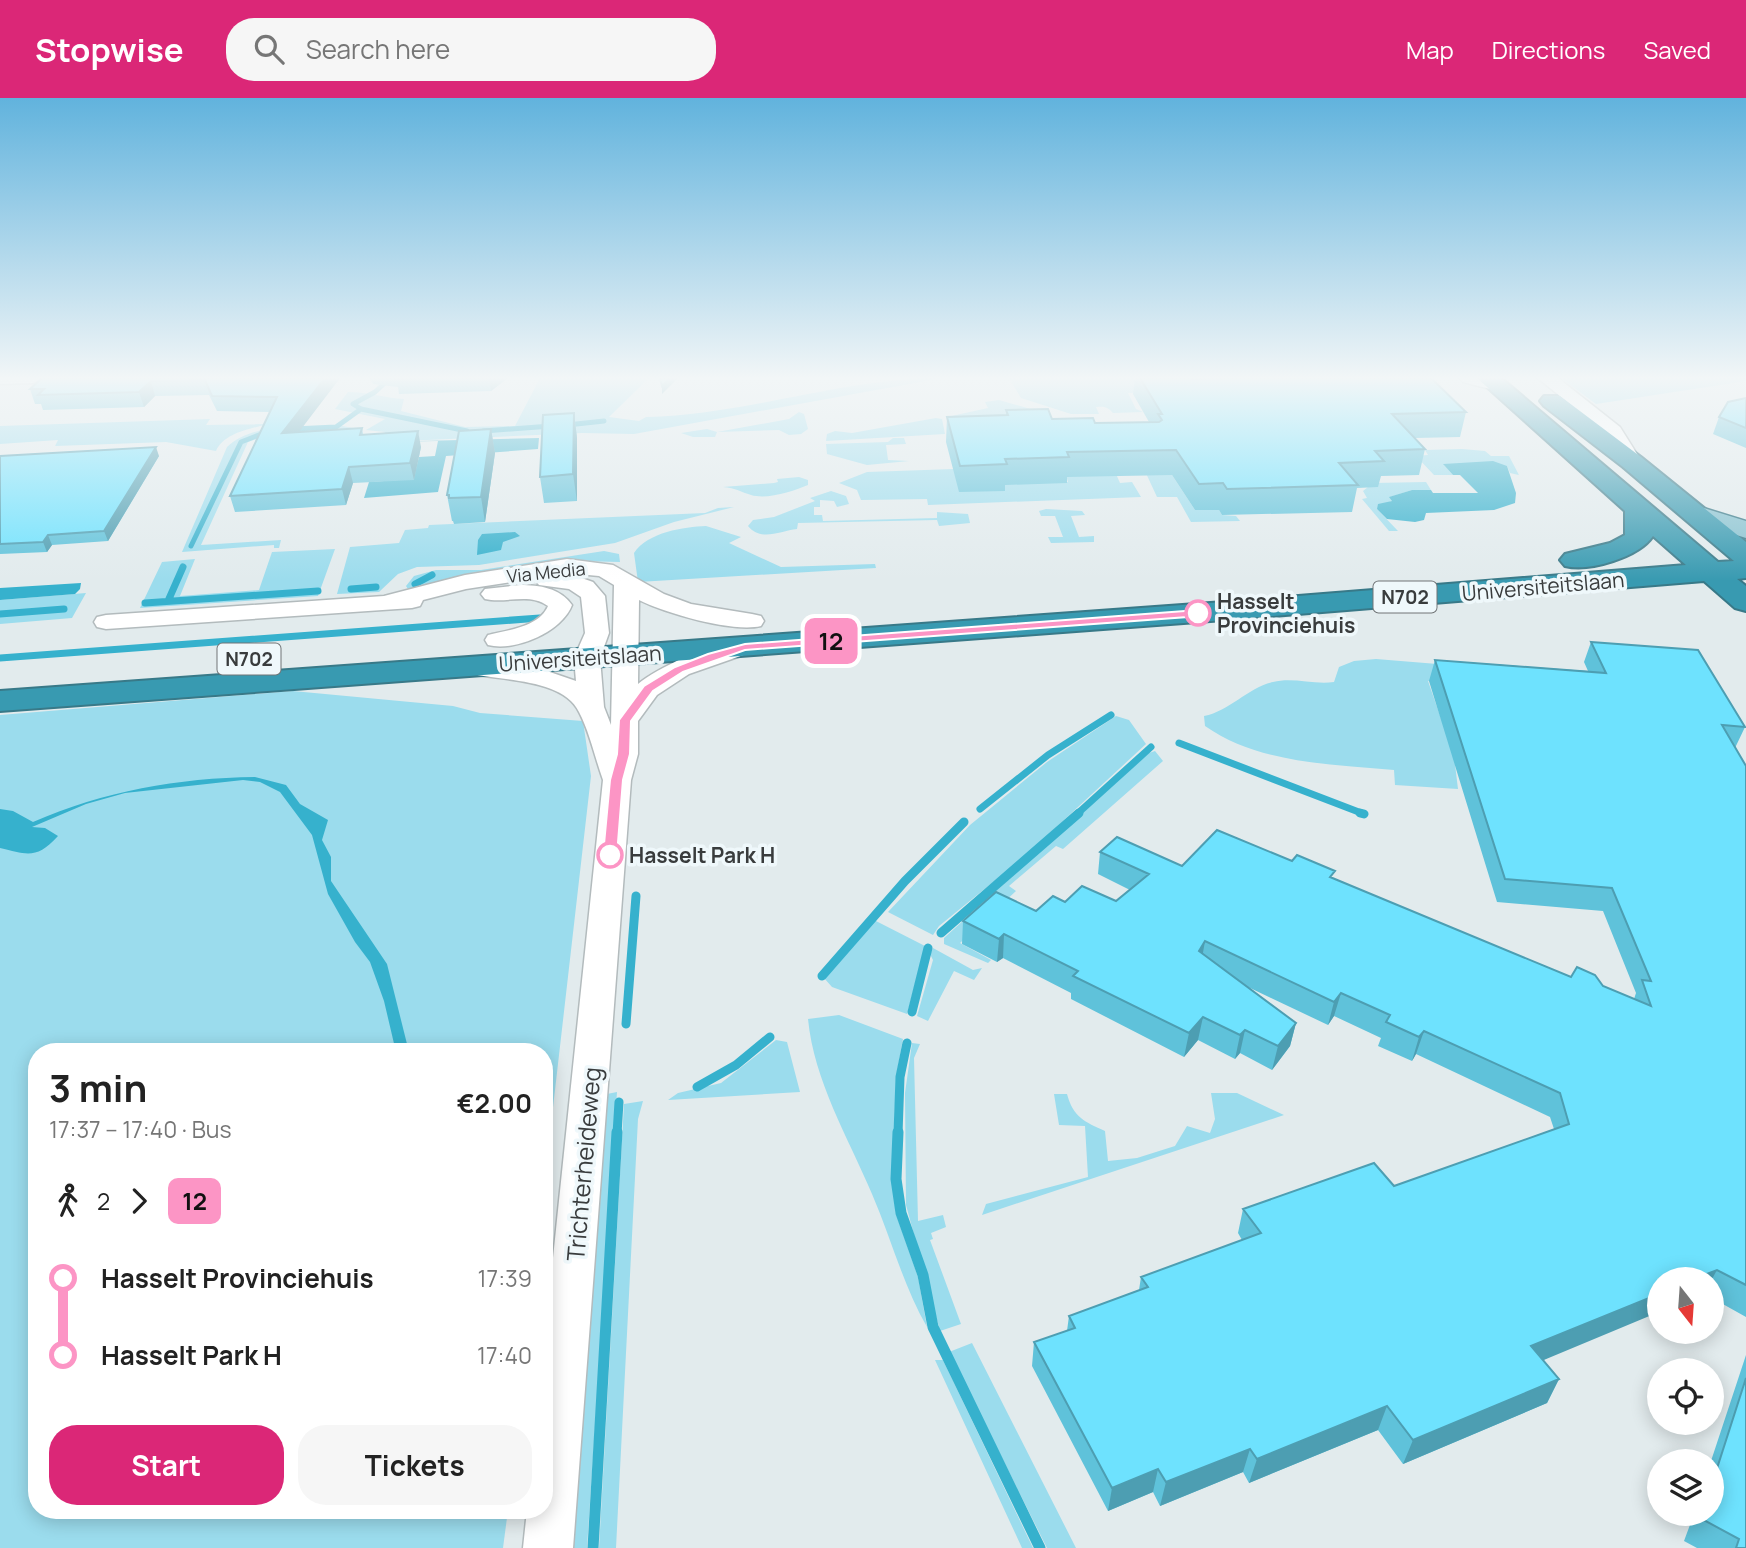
<!DOCTYPE html>
<meta charset="utf-8">
<style>
body{margin:0;font-family:Manrope,sans-serif;background:#f6f6f6;color:#222;height:100vh;display:flex;flex-direction:column;font-size:26px;white-space:nowrap}
*{box-sizing:border-box;margin:0}
p{font-size:23px;color:#767676}
.icon{flex:none;width:38px;height:38px;fill:none;stroke:currentColor;stroke-width:2;stroke-linecap:round;stroke-linejoin:round}
.map{position:relative;flex:1;overflow:hidden}
.side{position:absolute;left:28px;top:945px;width:525px;height:476px;display:flex;flex-direction:column;background:#fff;border-radius:28px;box-shadow:0 4px 18px #0003}
.side>*{flex:none}
.badge{padding:0 14px;border-radius:10px;font-size:24px;line-height:46px}
.needle{width:46px;rotate:163deg}
.tools{position:absolute;left:1647px;top:1169px;display:grid;gap:14px}
.tools a{display:grid;place-items:center;width:77px;height:77px;border-radius:50%;background:#fff;box-shadow:0 4px 18px #0003;font-size:35px}
.map>.badge{position:absolute;translate:-50% -50%;box-shadow:0 0 0 4px #fff}
.legs{display:flex;align-items:center;gap:10px;height:77px;padding:0 21px;font-size:23px}
.legs p{margin-inline-start:auto}
.overview{display:flex;align-items:center;justify-content:space-between;height:119px;padding:0 21px}
h1{font-size:38px;font-weight:700;line-height:52px}
.action{display:flex;gap:14px;margin-top:auto;padding:14px 21px}
.action a{flex:1;height:80px;border-radius:28px;background:#db2777;color:#fff;font-size:28px;font-weight:700;line-height:80px;text-align:center}
.action a+a{background:#f6f6f6;color:#222}
ul{padding:0 21px;list-style:none}
li{display:flex;align-items:center;gap:24px;height:77px;font-size:26px}
li i{display:grid;place-items:center;width:10px;height:100%;margin:0 9px;background:currentColor}
li i::after{content:'';width:18px;height:18px;margin:-9px;border:5px solid;border-radius:50%;background:#fff}
li p{margin-inline-start:auto}
li:first-child i{background:linear-gradient(#0000 50%,currentColor 0)}
li:last-child i{background:linear-gradient(currentColor 50%,#0000 0)}
header{display:flex;align-items:center;gap:42px;box-sizing:border-box;height:98px;padding:0 35px;background:#db2777;color:#fff}
header strong{font-size:33px}
nav{display:flex;gap:38px;margin-inline-start:auto;font-size:24px}
.search{width:490px;height:63px;background:#f6f6f6;display:flex;align-items:center;gap:18px;box-sizing:border-box;padding:0 24px;border-radius:28px;color:#767676;font-size:26px}
.map>svg:first-child{display:block}
.green{fill:#9bdced}
.water{fill:#36b1cd}
.lines{fill:none;stroke-linecap:round;stroke-linejoin:round}
.stream-far3{stroke:#36b1cd;stroke-width:5}
.stream-far2{stroke:#36b1cd;stroke-width:7}
.stream-far1{stroke:#36b1cd;stroke-width:9}
.stream{stroke:#36b1cd;stroke-width:11}
.minor-casing{stroke:#b3bbbd;stroke-width:3}
.major-casing{stroke:#387988;stroke-width:3}
.highway-casing{stroke:#387988;stroke-width:4}
.minor{fill:#fff;fill-rule:evenodd}
.major{fill:#88c2d0;fill-rule:evenodd}
.highway{fill:#389ab1;fill-rule:evenodd}
.wall{fill:#5fc2da}
.shaded-wall{fill:#4d9eb2}
.building{fill:#6ee2fe;stroke:#4d9eb2;stroke-width:2}
.line-1{fill:#fc95c5;stroke:#fff;stroke-width:2}
.stop-1-dot{fill:#fff;stroke:#fc95c5;stroke-width:3.5}
.labels{text-anchor:middle;dominant-baseline:central;stroke-width:7;stroke-linejoin:round;paint-order:stroke}
.far-street-label{font-size:18px;fill:#393c3d;stroke:#eff8fb}
.shield{fill:#eff8fb;stroke:#707476;stroke-width:2}
.shield-label{font-size:19px;font-weight:bold;fill:#393c3d}
.street-label{font-size:21px;fill:#393c3d;stroke:#eff8fb}
.stop-label{font-size:21px;font-weight:bold;fill:#393c3d;stroke:#eff8fb;text-anchor:start}
.near-street-label{font-size:24px;fill:#393c3d;stroke:#eff8fb}
</style>
<header>
<strong>Stopwise</strong>
<div class="search"><svg class="icon" aria-label="search" viewBox="0 0 24 24"><circle cx="10" cy="10" r="6"/><path d="M15 15l6 6"/></svg>Search here</div>
<nav><a>Map</a><a>Directions</a><a>Saved</a></nav>
</header>
<div class="map">
<svg width="1746" height="1450" viewBox="0 0 1746 1450">
<rect width="100%" height="100%" fill="#e2ebed"/>
<path class="green" d="M540 280H649L609 319 639 323 646 319C746 317 842 280 942 280L634 336 582 335 383 344 385 334 366 332 385 321 335 311 348 294C369 294 384 300 404 301L401 313 465 329 515 328Z
M1009 280H1166L1176 295H1128L1136 311 1143 314 1113 315C1108 309 1104 308 1096 309L1099 316H1071L1021 300Z
M1561 280H1746V283L1596 306Z
M999 302 1048 316 947 319 988 310 985 304Z
M799 314 804 316 808 331 801 336 789 337 779 332 717 334 715 339H693L681 335 707 331 717 334 789 321Z
M936 320 942 321 945 336 826 343 827 336 835 333 852 335Z
M210 321 206 327 268 326C250 331 224 335 216 353L166 344 55 348 58 342 0 346V328Z
M342 328 359 331 268 337 248 344 201 447 281 442 279 450H274V447L182 454 227 349C255 323 307 329 342 328Z
M893 340H904L906 346 886 347 888 362 909 363 867 367 827 356 826 346 888 344Z
M1462 351 1485 353 1491 358H1509L1519 377 1510 375 1507 368 1444 367 1453 377H1434L1416 358 1428 357 1425 352Z
M954 371 1005 391 1001 377 1023 385 1068 384 1066 377 1116 376 1120 385 1132 384 1141 399 928 407 927 401 861 402 857 392 839 385 867 374Z
M1144 371H1168L1195 412H1219L1222 417 1236 418 1240 423 1191 424 1177 399H1157Z
M799 379 808 382V387C794 393 767 402 751 397 741 394 736 390 723 389L774 385 778 384 777 381Z
M1426 384 1431 392H1412L1390 399 1393 402 1377 411 1398 433H1389L1362 401 1367 400 1363 393 1373 385Z
M831 393 846 398 849 406 837 409 834 403 820 402V409H814V417H822L823 423 937 420V414L968 416 970 425 939 428 937 422 798 425 797 431C780 433 761 444 748 428L753 422 774 419 815 403 810 400Z
M734 409 674 424 615 445 479 467 417 469 398 476 379 494 337 496 350 449 399 445 405 432 428 430 429 427 705 415 718 410Z
M1046 411 1082 413 1085 417 1071 418 1079 439 1094 438V444L1051 445 1048 439H1063L1055 418H1041L1039 413Z
M706 428 741 439 729 445 781 469 875 466 876 470 638 484 634 455C648 434 684 429 706 428Z
M335 451 318 498 140 510 162 464 195 461 180 498 259 492 272 454Z
M604 453 619 456 620 464 579 463 408 491 406 488 414 478 436 472H481Z
M86 495 72 520 0 526V502Z
M1376 561 1462 568 1516 589 1428 583 1454 658 1458 691 1395 687 1394 672C1330 666 1259 666 1205 628L1204 618C1230 613 1247 590 1273 584 1293 579 1314 587 1334 584L1339 569 1354 563Z
M293 593 453 608 480 615 583 623 591 678 544 1088V954H37V1412H508L503 1450H0V617Z
M1116 618 1129 622 1146 646 1024 759 939 828 933 837 888 814 970 727 1047 664Z
M1155 653 1163 663 1063 751 1056 748 1009 788 1016 793 960 845 991 862 988 865 944 846V840L1149 655Z
M874 822 925 848 907 916 832 889 824 880Z
M933 850 973 872 982 870 974 882 954 873 928 923 917 918 933 862 930 856Z
M839 917 903 941 896 979 892 1083 896 1116 918 1179 927 1229C903 1187 891 1140 872 1096 848 1039 814 983 808 921Z
M776 942 787 944 800 994 668 1002 678 995 721 985Z
M912 945 920 946 914 960 918 1123 943 1117 946 1129 931 1135 933 1141 930 1142 961 1226 940 1233 906 1107 905 995Z
M617 994 587 1450H567L607 996Z
M1211 995H1237L1284 1017 982 1117 986 1106 1088 1079 1085 1028 1059 1027 1054 996H1067C1073 1019 1085 1024 1105 1033L1108 1063 1137 1060 1175 1048 1187 1028 1210 1035 1215 1021Z
M643 1003 638 1021 616 1450H599L624 1006Z
M972 1245 1076 1450H1047L949 1254Z
M935 1262H943L1033 1450H1022Z"/>
<path class="water" d="M539 340 538 351 446 358 438 394 364 400 369 384 413 381 419 359 435 358 438 343 381 344Z
M1493 363 1507 368 1516 395 1515 405 1494 412 1426 415 1424 422 1415 424 1387 421 1377 411 1378 406 1392 403 1389 399 1412 392H1431L1433 395H1478L1460 377H1453L1443 366Z
M515 434 520 438 503 444 501 452 477 457 478 442 482 436Z
M81 485 80 491 75 496 0 502V490Z
M255 679 286 687 300 706 328 722 322 742 331 759V783L387 866 409 954H396L384 903 370 864 355 844 328 796 312 737 280 694 260 684 243 682 125 695 86 706 32 729 45 730 58 738C37 761 28 757 0 750V711L13 713 33 724C104 693 178 680 255 679Z"/>
<g class="lines">
<path class="stream-far3" d="M388 282 375 294 353 306 361 311 467 333
M567 327 604 323
M293 331 336 329 361 311
M483 333 551 328
M191 448 241 344 269 333"/>
<path class="stream-far2" d="M415 486 432 477
M351 491 376 489
M168 503 183 469
M145 505 318 493
M0 516 64 511
M0 560 540 520
M1179 645 1364 716
M980 711 1048 657 1111 617
M1077 716 1151 649"/>
<path class="stream-far1" d="M1360 715 1364 716
M941 835 1079 715
M822 878 905 783 964 724
M912 914 928 850
M626 926 636 798
M697 989 736 967 770 939
M617 1036 619 1004
M898 1036 900 979 907 945"/>
<path class="stream" d="M898 1034 896 1081 901 1115 923 1177 933 1229 1040 1450
M593 1450 617 1034"/>
<g class="minor-casing">
<path id="minor" d="M0 280H42L33 285 0 286Z
M1460 280H1488L1504 284 1507 288 1498 293 1463 284Z
M1538 280H1558L1620 329 1642 364 1639 368H1625L1606 336Z
M567 461 613 467 664 496 691 506 752 516 761 518 764 523 761 528C733 535 665 515 639 502L638 586C658 569 726 537 752 544L755 549 752 554 689 576 657 597 638 623V656L631 682 573 1450H523L527 1412H544V1246L603 682C595 660 590 635 579 614 563 580 500 583 468 575L464 570 468 565 477 562 544 572 576 583 574 560 585 535 581 499 569 491 539 487 535 482 537 480 466 491 423 502 420 508 412 510 106 531 97 529 94 524 97 519 106 517 384 498 465 477ZM567 475 599 478 614 487 611 627 604 609 600 560 609 535 605 498 593 484 573 477 559 476Z
M520 487C540 487 560 490 572 507 562 534 515 554 488 547L485 542 488 537C508 532 539 529 548 508 529 494 506 506 485 501L481 496 485 491Z"/>
</g>
<g class="major-casing">
<path id="major" d="M1694 407 1746 423V440L1685 421 1681 415 1685 409Z"/>
</g>
<g class="highway-casing">
<path id="highway" d="M1477 280H1501L1718 464 1734 463 1623 369 1544 308 1540 303 1544 298H1560L1641 359 1746 444V480L1737 481 1746 488V513L1735 510 1704 483 1224 522 0 613V593L1224 504 1686 467 1653 438C1639 459 1590 474 1565 468L1560 462 1565 456 1610 445 1625 437V413Z"/>
</g>
<use href="#minor" class="minor"/>
<use href="#major" class="major"/>
<use href="#highway" class="highway"/>
</g>
<path class="wall" d="M42 280H340L298 334 362 330 363 336 421 349 414 382 353 385 346 407 235 414 230 398 270 314 217 313 209 297 155 298 144 309 43 312 41 306H35L30 291Z
M369 280H508L491 293 399 296 398 289 373 286Z
M1135 280H1191L1192 281 1466 314 1460 339 1415 340 1425 351 1419 377 1381 378 1378 389 1357 390 1352 414 1222 417 1219 412H1195L1172 377 1067 379V385L1005 387V393L959 394 946 344 947 319 1006 317V312L1052 321 1095 325 1149 324 1133 296Z
M1746 300V350L1713 336 1719 319Z
M574 315 577 340V403L544 405 540 379Z
M491 331 495 355 485 424 454 426 453 423H452L447 397Z
M0 358H159L108 443 52 447 47 454 0 456Z
M1591 544 1745 629 1735 650 1746 668V1219L1712 1200V1181L1543 1262 1559 1281 1547 1305 1403 1366 1378 1332 1249 1385 1243 1374 1160 1408 1153 1394 1108 1413 1032 1268 1034 1244 1067 1233 1069 1218 1139 1192 1141 1179 1242 1142 1238 1135 1243 1111 1394 1088 1554 1031 1550 1019 1416 956 1412 963 1378 948 1381 940 1334 918 1328 927 1248 889 1296 925 1290 948 1272 972 1240 955 1235 961 1198 942 1184 959 1071 901V895L1003 860 997 864 962 846 963 823 1036 813 1065 804 1116 803 1130 792 1098 776 1100 754 1182 768 1333 780 1571 879 1603 888 1634 901 1636 895 1603 813 1497 804 1429 583 1435 562 1588 573 1584 564Z
M1746 1257V1450H1697L1684 1443 1694 1416H1712L1711 1363Z"/>
<path class="shaded-wall" d="M325 280H340L286 351 282 335Z
M489 280H508L491 293Z
M670 280H678L662 296V288Z
M151 283 155 298 144 309 139 294Z
M574 315 577 340V403L573 376Z
M491 331 495 355 485 424 481 399Z
M418 333 421 349 414 382 410 365Z
M156 349 159 358 108 443 104 433Z
M349 369 353 385 346 407 342 391Z
M48 437 52 447 47 454 43 444Z
M1004 836 1003 860 997 864 999 841Z
M1205 843 1201 866 1199 853Z
M1341 895 1334 918 1328 927 1334 904Z
M1203 919 1198 942 1184 959 1189 935Z
M1296 925 1290 948 1272 972 1278 948Z
M1245 932 1240 955 1235 961 1240 937Z
M1424 933 1416 956 1412 963 1419 939Z
M1717 1172 1712 1181H1694Z
M1659 1196V1214L1520 1272 1531 1248Z
M1559 1281 1547 1305 1403 1366 1413 1342Z
M1387 1308 1378 1332 1249 1385 1257 1361Z
M1250 1351 1243 1374 1160 1408 1166 1384Z
M1158 1371 1153 1394 1108 1413 1112 1390Z"/>
<path class="building" d="M42 280H325L282 335 362 330 360 337 418 333 410 365 349 369 342 391 230 398 277 299 212 298 205 282 151 283 139 294 38 297 44 291H30Z
M397 280H443L396 281Z
M660 280H670L662 288Z
M1140 280H1191L1192 281 1241 280H1431L1466 314 1392 316 1425 351 1375 353 1384 363 1339 365 1358 387 1227 391 1223 385 1199 386 1176 352 1067 354 1069 359 1005 361 1007 366 960 368 947 319 1008 317 1006 312 1048 311 1052 321 1093 320 1095 325 1159 324 1162 322 1158 316H1162Z
M1746 300V330L1719 319 1728 304Z
M574 315 573 376 540 379 543 317Z
M491 331 481 399 449 400V397H447L459 333Z
M156 349 104 433 48 437 43 444 0 446V358Z
M1591 544 1698 552 1745 629 1722 627 1746 668V1187L1717 1172 1694 1181H1659V1196L1531 1248 1559 1281 1413 1342 1387 1308 1257 1361 1250 1351 1166 1384 1158 1371 1112 1390 1034 1244 1075 1230 1069 1218 1148 1189 1141 1179 1261 1135 1243 1111 1374 1065 1394 1088 1569 1026 1560 995 1424 933 1419 939 1386 924 1390 917 1341 895 1334 904 1205 843 1199 853 1296 925 1278 948 1245 932 1240 937 1203 919 1189 935 1073 878 1078 873 1004 836 999 841 963 823 996 794 1036 813 1053 798 1065 804 1082 788 1116 803 1149 776 1100 754 1117 739 1182 768 1217 732 1292 763 1297 757 1335 773 1330 779 1571 879 1577 869 1595 877 1603 888 1651 908 1642 882 1651 883 1612 790 1505 781 1435 562 1606 575Z
M1746 1280V1450H1736L1739 1441 1700 1420 1702 1416H1712V1386Z"/>
<linearGradient id="sky" x2="0" y2="1"><stop stop-color="#61b3dd"/><stop offset="0.58" stop-color="#f2f6f7"/><stop offset="1" stop-color="#f2f6f7" stop-opacity="0"/></linearGradient>
<rect width="1746" height="483" fill="url(#sky)"/>
<path class="line-1" d="M1198 512 1201 513V518L745 552 683 574 653 593 631 623 630 656 623 682 617 757 610 762 603 757 610 682 617 656 619 622 644 588 675 569 708 556 745 546Z"/>
<g class="stop-1-dot">
<circle cx="1198" cy="515" r="12"/>
<circle cx="610" cy="757" r="12"/>
</g>
<g class="labels">
<g class="far-street-label">
<text transform="translate(546 474) rotate(-6)">Via Media</text>
</g>
<g class="shield">
<rect x="1373.5" y="483.5" width="63" height="31" rx="5"/>
<rect x="217.5" y="545.5" width="63" height="31" rx="5"/>
</g>
<g class="shield-label">
<text x="1405" y="499">N702</text>
<text x="249" y="561">N702</text>
</g>
<g class="street-label">
<text transform="translate(1543 488) rotate(-5)">Universiteitslaan</text>
<text transform="translate(580 560) rotate(-4)">Universiteitslaan</text>
</g>
<g class="stop-label">
<text x="1217" y="503">Hasselt<tspan x="1217" dy="24">Provinciehuis</tspan></text>
<text x="629" y="757">Hasselt Park H</text>
</g>
<g class="near-street-label">
<text transform="translate(583 1066) rotate(-85)">Trichterheideweg</text>
</g>
</g>
</svg>
<div class="tools">
<a><svg class="needle" viewBox="-14 -14 28 28"><path d="M0-13l5 13h-10z" fill="#e53935"/><path d="M0 13l5-13h-10z" fill="#767676"/></svg></a>
<a><svg class="icon" aria-label="locate" viewBox="0 0 24 24"><circle cx="12" cy="12" r="6"/><path d="M12 2v4M12 18v4M2 12h4M18 12h4"/></svg></a>
<a><svg class="icon" aria-label="layers" viewBox="0 0 24 24"><path d="M12 4l9 5-9 5-9-5zM3 14l9 5 9-5"/></svg></a>
</div>
<b class="badge" style="left:831px;top:543px;background:#fc95c5;color:#111">12</b>
<section class="side">
<div class="overview"><div><h1>3 min</h1><p>17:37 – 17:40 · Bus</p></div><b>€2.00</b></div>
<div class="legs"><svg class="icon" aria-label="walk" viewBox="0 0 24 24"><circle cx="13" cy="4" r="2"/><path d="M13 8l-2 6 4 7M11 14l-3 7M7 12l3-4h3l4 4"/></svg>2<svg class="icon" aria-label="forward" viewBox="0 0 24 24"><path d="M9 5l7 7-7 7"/></svg><b class="badge" style="background:#fc95c5;color:#111">12</b></div>
<ul>
<li><i style="color:#fc95c5"></i><b>Hasselt Provinciehuis</b><p>17:39</p></li>
<li><i style="color:#fc95c5"></i><b>Hasselt Park H</b><p>17:40</p></li>
</ul>
<div class="action"><a>Start</a><a>Tickets</a></div>
</section>
</div>
